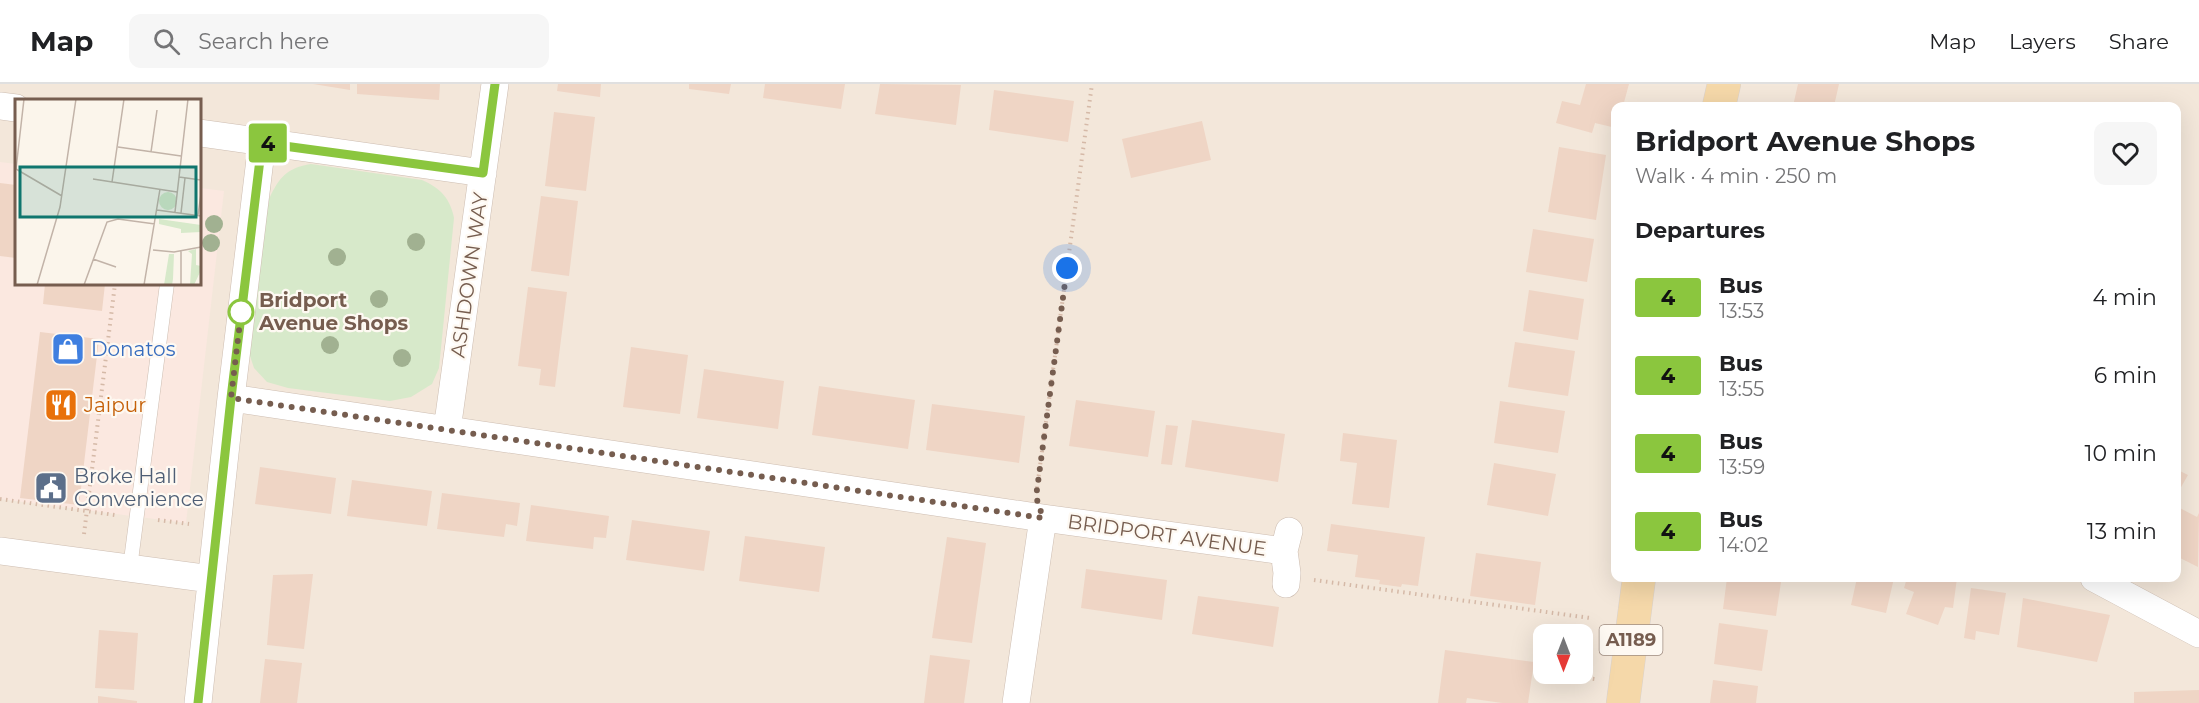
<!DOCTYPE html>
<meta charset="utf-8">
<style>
body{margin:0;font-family:Montserrat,sans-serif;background:#f6f6f6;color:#202124;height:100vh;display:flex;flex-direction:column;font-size:22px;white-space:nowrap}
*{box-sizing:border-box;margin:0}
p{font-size:20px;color:#757577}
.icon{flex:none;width:33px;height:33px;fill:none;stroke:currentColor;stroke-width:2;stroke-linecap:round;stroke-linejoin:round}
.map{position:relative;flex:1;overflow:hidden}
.sheet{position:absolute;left:1611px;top:18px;width:570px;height:480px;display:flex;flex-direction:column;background:#fff;border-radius:12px;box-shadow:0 6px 24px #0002}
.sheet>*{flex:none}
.badge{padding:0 12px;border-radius:4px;font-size:21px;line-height:39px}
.needle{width:39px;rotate:180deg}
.buttons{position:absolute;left:1533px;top:540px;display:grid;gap:12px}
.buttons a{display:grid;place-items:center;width:60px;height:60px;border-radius:12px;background:#fff;box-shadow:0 6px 24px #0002;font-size:30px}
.you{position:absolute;width:30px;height:30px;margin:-15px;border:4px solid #fff;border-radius:50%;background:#1a73e8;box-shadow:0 0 0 9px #1a73e833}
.map>.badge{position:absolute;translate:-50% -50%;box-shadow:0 0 0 3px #fff}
h2{padding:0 24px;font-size:22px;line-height:54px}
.round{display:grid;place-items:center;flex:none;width:63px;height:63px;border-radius:12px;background:#f6f6f6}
.overview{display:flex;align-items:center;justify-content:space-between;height:102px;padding:0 24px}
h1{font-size:28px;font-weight:700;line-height:45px}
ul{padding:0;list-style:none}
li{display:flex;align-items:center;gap:18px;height:78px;padding:0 24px}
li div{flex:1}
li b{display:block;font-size:22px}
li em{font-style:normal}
li .badge{min-width:66px;font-weight:700;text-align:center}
header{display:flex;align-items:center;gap:36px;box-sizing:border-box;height:84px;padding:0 30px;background:#fff;border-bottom:2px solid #e0e0e0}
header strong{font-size:28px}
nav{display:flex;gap:33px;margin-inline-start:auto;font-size:21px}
.search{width:420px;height:54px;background:#f6f6f6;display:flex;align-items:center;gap:15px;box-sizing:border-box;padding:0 21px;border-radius:12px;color:#757577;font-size:22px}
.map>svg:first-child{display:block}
.residential{fill:#f3e7da;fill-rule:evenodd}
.commercial{fill:#fbe8e0}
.green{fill:#d7e9ca}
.building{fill:#efd5c5}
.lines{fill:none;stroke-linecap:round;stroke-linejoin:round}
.lane-casing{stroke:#cdbdb1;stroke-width:15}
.street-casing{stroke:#cdbdb1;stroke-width:28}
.primary-casing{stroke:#d9d2ce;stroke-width:34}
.path{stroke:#d5b9a7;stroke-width:4;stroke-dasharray:1.5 4.5;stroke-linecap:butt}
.lane{stroke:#fff;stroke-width:14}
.street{stroke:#fff;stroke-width:27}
.primary{stroke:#f5d8a9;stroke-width:33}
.tree{fill:#a1b191}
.line-casing{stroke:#fff;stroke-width:14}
.line{stroke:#8bc63e;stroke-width:9}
.walk{stroke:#765d4f;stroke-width:6;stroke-dasharray:0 10.8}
.stop-dot{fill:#fff;stroke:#8bc63e;stroke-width:3}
.labels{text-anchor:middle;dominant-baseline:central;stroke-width:4.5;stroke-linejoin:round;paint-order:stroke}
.shield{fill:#fef9f2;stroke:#9f8c80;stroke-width:1.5}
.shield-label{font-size:18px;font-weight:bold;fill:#765d4f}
.street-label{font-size:20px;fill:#765d4f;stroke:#fef9f2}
.stop-label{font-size:20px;font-weight:bold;fill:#765d4f;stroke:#fef9f2;text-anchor:start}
.shop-label{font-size:20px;fill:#366cbe;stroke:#fef9f2;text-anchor:start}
.food-label{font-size:20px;fill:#c56008;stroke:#fef9f2;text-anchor:start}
.service-label{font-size:20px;fill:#4e5e75;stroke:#fef9f2;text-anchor:start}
.inset-road{fill:none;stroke:#c2b3a8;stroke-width:1.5}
.view{fill:#0f766e;fill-opacity:0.15;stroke:#0f766e;stroke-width:3}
.inset-edge{fill:none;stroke:#765d4f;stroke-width:3}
</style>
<header>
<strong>Map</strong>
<div class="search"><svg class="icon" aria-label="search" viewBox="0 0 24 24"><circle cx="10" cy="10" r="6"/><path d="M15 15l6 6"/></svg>Search here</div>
<nav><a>Map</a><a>Layers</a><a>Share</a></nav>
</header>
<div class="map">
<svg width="2199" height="619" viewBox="0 0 2199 619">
<rect width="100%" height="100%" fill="#fbf5eb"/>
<path class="residential" d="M0 0H2199V619H0ZM16 16H200V200H16ZM1616 22H2176V494H1616ZM1544 550H1582V590H1544Z"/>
<path class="commercial" d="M0 78 16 80V200H200V104L224 107 186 439 0 415Z"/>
<path class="green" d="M311 80 422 96C440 104 450 114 454 134L439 284 432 300 411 313 390 317 288 304 267 298 254 284 248 266 269 115C279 93 287 84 311 80Z"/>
<path class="building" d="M313 0H350V6Z
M357 0H440L439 16 357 10Z
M558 0H601L600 13 557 7Z
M689 0H731L729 10 689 5Z
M765 0H845L841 25 763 14Z
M880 0 961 1 956 41 875 30Z
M1586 0H1629L1623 22H1616V44L1595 39 1592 49 1556 39 1562 17 1580 21Z
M1798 0H1839L1834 22H1793Z
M994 6 1074 17 1068 58 989 46Z
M554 28 595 33 586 107 545 102Z
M1202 37 1211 76 1131 94 1122 55Z
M1559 63 1606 71 1596 136 1548 128Z
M0 99 16 101V174L0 172Z
M541 112 578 117 569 192 531 187Z
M1533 145 1594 155 1587 198 1526 188Z
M45 200H105L102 227 43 220Z
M528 203 567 208 555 303 539 301 541 285 518 282Z
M1529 206 1584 215 1578 256 1523 247Z
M40 248 99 255 79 421 20 414Z
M1515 258 1575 267 1568 312 1508 303Z
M631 263 688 271 680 330 623 323Z
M704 285 784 297 778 345 697 334Z
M819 302 915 316 908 365 812 351Z
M1076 316 1155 327 1148 373 1069 362Z
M1500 317 1565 327 1558 369 1494 359Z
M932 320 1025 332 1019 379 926 366Z
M1192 336 1285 350 1278 398 1185 383Z
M1166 341 1178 342 1172 381 1161 380Z
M1343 349 1397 356 1389 424 1352 420 1357 379 1340 377Z
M1494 379 1556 390 1548 432 1487 421Z
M260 383 336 394 331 430 255 420Z
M2176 385 2188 391 2176 412Z
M352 396 432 407 427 442 347 432Z
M442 409 520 419 517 442 506 440 504 453 437 445Z
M531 421 609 432 606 454 594 453 593 465 526 457Z
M2176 422 2197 433 2199 429 2198 483 2176 472Z
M632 436 710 447 704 487 626 476Z
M1331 440 1425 453 1418 502 1402 500 1401 503 1379 500 1380 496 1355 493 1358 471 1327 467Z
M745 452 825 463 819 508 739 497Z
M947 453 986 459 972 559 932 554Z
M1476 469 1541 478 1535 521 1470 512Z
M1086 485 1167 496 1162 536 1081 524Z
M313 490 304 565 267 561 273 491Z
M1727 494 1781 498 1776 532 1723 525Z
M1857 494H1894L1886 529 1851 521Z
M1907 494H1957L1953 524 1945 523 1938 541 1906 530 1914 508 1904 504Z
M1971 504 2006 509 1999 551 1976 547 1975 556 1964 554Z
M1198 512 1279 523 1273 563 1192 550Z
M2023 514 2110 531 2097 578 2017 563Z
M1719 539 1768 546 1762 587 1714 580Z
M99 546 138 549 134 606 95 604Z
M1445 566 1534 578 1528 619H1502L1467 614 1466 619H1438Z
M930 571 970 576 964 619H924Z
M265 575 302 579 297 619H260Z
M1713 596 1758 602 1756 619H1710Z
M2199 606V619H2134V608Z
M98 612 137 617V619H98Z"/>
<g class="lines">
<g class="lane-casing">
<path id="lane" d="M130 484 167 200"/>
</g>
<g class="street-casing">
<path id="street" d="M0 22 16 24
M200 49 483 89
M231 314 1043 434 1284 467
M447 346 495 0
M0 467 211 495
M2094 494 2199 550
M1286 500 1287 489 1284 467 1289 447
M198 619 231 314 262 59
M1016 619 1043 434"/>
</g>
<g class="primary-casing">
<path id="primary" d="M1719 22 1724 0
M1623 619 1639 494"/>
</g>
<path class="path" d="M1037 404 1092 0
M0 415 115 431
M158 436 189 440
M84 450 115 200
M1314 496 1590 534
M1581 593 1595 595"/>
<use href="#lane" class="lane"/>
<use href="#street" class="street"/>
<use href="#primary" class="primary"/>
</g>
<g class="tree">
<circle cx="214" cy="140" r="9"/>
<circle cx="416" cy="158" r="9"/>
<circle cx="211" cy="159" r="9"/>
<circle cx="337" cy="173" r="9"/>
<circle cx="379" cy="215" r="9"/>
<circle cx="330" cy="261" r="9"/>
<circle cx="402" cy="274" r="9"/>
</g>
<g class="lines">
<g class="line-casing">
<path id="line" d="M198 619 231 314 262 59 483 89 495 0"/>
</g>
<use href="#line" class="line"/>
<path class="walk" d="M241 228 242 221 231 314 1043 434 1036 413 1067 184"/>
</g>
<defs>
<g id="shop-square" transform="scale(1.725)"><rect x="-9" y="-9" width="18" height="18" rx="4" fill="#3f7fe0" stroke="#fef9f2"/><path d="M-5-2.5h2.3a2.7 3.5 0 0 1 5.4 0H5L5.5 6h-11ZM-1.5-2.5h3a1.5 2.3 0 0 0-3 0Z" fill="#fff"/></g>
<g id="restaurant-square" transform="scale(1.725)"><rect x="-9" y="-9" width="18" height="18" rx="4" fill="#e8710a" stroke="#fef9f2"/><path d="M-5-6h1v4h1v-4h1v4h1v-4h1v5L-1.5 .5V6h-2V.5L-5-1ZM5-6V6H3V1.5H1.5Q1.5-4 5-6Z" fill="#fff"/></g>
<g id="civic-square" transform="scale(1.725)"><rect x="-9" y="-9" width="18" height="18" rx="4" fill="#5c6f8a" stroke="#fef9f2"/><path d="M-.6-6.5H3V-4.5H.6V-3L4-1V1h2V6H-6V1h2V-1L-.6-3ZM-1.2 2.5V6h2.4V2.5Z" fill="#fff"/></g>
</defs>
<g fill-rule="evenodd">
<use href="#shop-square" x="68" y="265"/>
<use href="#restaurant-square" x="61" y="321"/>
<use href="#civic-square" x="51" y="404"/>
</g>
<circle class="stop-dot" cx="241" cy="228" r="12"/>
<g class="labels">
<rect class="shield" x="1599.5" y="541" width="63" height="30" rx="4.5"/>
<g class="shield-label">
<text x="1631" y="556">A1189</text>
</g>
<g class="street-label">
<text transform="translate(469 191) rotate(-82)">ASHDOWN WAY</text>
<text transform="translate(1167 451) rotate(8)">BRIDPORT AVENUE</text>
</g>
<g class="stop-label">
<text x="259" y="216">Bridport<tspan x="259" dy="23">Avenue Shops</tspan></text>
</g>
<g class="shop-label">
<text x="91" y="265">Donatos</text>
</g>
<g class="food-label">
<text x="84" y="321">Jaipur</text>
</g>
<g class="service-label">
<text x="74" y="392">Broke Hall<tspan x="74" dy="23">Convenience</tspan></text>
</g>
</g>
<g transform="translate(15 15)">
<rect width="186" height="186" fill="#fbf5eb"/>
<path d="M144 102a9 9 0 1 1 18 0a9 9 0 1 1-18 0ZM144 120 186 126V133L166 134V130L144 125ZM181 150V166L186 167V171L179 186H175L177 155 173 152ZM154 155H159L158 180 157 186H149Z" fill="#d7e9ca"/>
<path class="inset-road" d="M9 0 1 70 47 97M103 48 166 57M136 53 142 11M164 78 186 81M78 80 162 93M97 83 109 0M142 111 186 117M160 113 173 0M166 114 170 79M183 116 186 95M138 151 159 153 186 148M166 152V186M78 160 101 168M22 186 45 108 61 0M69 186 92 123 103 120 140 125M129 186 145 90"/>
<path class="view" d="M5 68H181V118H5Z"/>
<rect width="186" height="186" class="inset-edge"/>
</g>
</svg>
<div class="buttons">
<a><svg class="needle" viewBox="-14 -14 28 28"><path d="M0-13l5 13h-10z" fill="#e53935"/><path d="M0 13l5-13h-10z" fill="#757577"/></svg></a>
</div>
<div class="you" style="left:1067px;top:184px"></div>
<b class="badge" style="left:268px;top:59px;background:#8bc63e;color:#111">4</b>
<section class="sheet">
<div class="overview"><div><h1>Bridport Avenue Shops</h1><p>Walk · 4 min · 250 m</p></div><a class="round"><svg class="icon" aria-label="heart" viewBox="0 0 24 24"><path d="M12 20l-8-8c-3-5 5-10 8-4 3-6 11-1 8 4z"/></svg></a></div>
<h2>Departures</h2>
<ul>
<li><span class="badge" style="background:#8bc63e;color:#111">4</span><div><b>Bus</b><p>13:53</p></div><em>4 min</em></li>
<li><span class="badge" style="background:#8bc63e;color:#111">4</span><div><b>Bus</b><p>13:55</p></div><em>6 min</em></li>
<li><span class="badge" style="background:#8bc63e;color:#111">4</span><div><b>Bus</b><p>13:59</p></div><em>10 min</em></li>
<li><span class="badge" style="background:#8bc63e;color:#111">4</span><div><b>Bus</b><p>14:02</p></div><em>13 min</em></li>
</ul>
</section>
</div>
